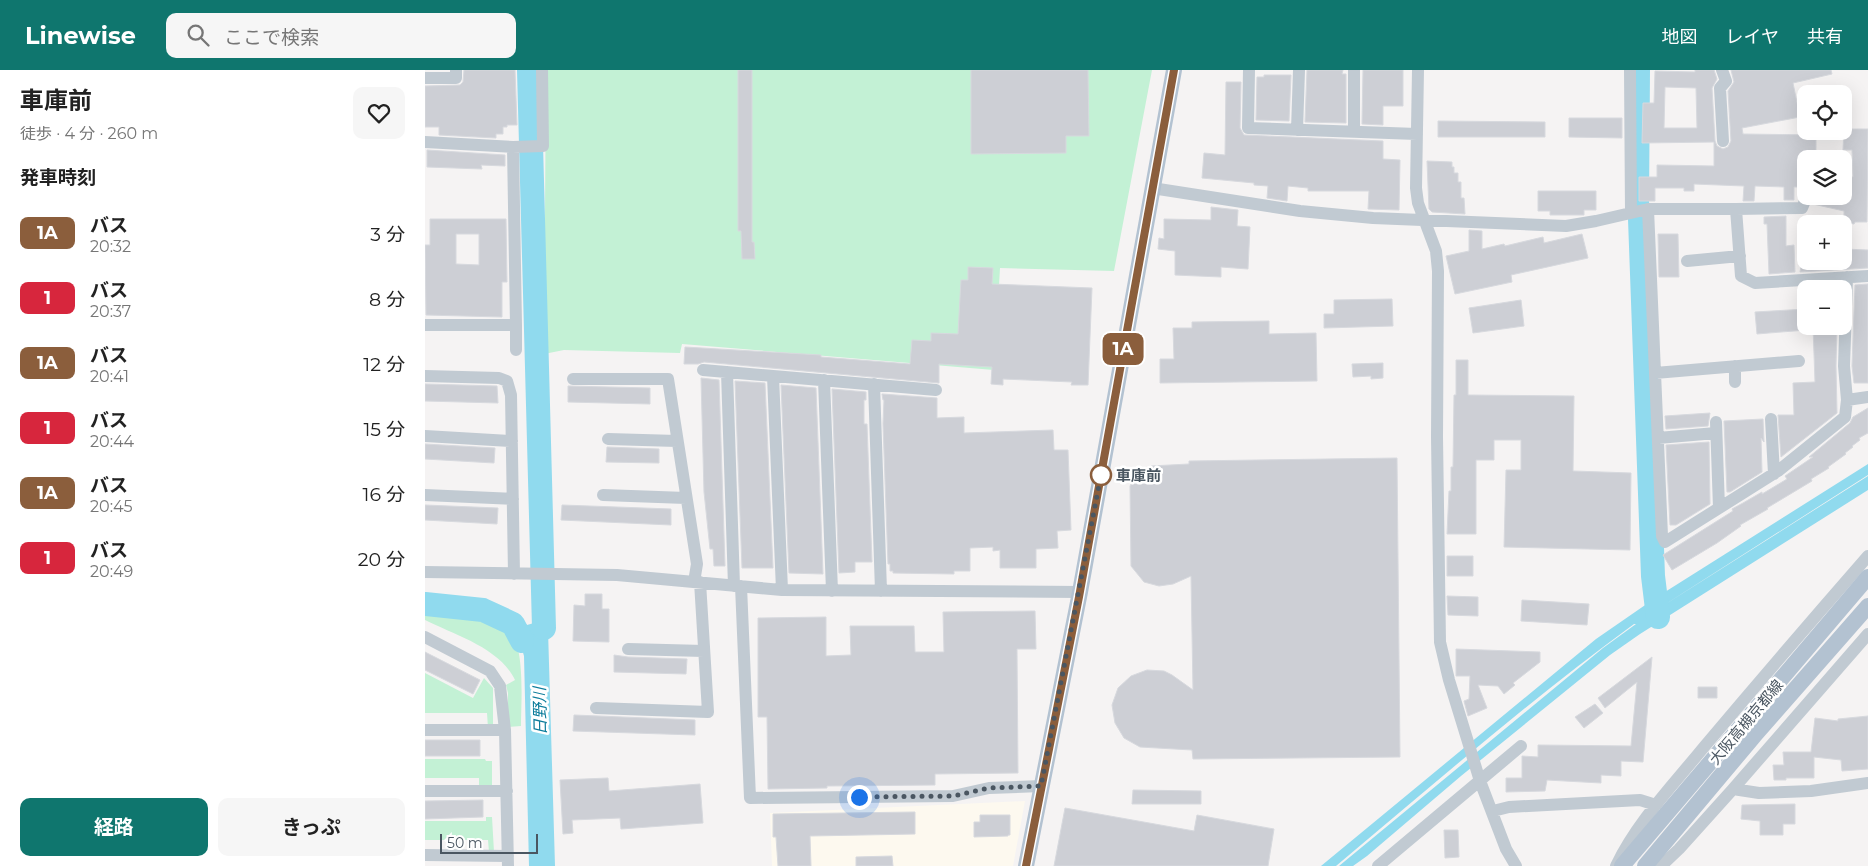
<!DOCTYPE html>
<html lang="ja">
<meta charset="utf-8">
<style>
body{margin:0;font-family:Montserrat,"Noto Sans JP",sans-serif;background:#f6f6f6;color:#222;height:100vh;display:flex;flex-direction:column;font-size:19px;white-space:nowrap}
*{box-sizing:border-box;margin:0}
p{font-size:16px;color:#767676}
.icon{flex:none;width:28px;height:28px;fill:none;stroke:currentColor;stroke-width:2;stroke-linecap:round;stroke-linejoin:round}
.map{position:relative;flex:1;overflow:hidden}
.details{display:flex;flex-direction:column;background:#fff;width:425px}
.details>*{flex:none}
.badge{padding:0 10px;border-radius:8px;font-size:18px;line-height:32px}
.tools{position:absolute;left:1372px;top:15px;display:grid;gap:10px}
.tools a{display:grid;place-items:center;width:55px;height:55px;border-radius:10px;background:#fff;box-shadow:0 5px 20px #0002;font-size:25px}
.scale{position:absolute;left:15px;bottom:12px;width:98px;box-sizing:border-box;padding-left:5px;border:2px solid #4a5661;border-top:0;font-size:14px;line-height:18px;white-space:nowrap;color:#4a5661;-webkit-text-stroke:4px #fff;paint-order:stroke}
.you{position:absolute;width:25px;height:25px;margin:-12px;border:4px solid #fff;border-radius:50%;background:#1a73e8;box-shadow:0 0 0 8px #1a73e833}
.map>.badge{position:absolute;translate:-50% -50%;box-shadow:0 0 0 2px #fff}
h2{padding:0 20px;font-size:19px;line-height:45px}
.round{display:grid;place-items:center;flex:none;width:52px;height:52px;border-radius:10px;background:#f6f6f6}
.summary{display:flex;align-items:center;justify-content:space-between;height:85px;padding:0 20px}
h1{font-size:24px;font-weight:700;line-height:38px}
.primary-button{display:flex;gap:10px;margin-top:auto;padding:10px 20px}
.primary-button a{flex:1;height:58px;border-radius:10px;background:#0f766e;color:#fff;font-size:20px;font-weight:700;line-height:58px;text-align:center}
.primary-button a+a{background:#f6f6f6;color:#222}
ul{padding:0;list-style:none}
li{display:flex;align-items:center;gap:15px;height:65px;padding:0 20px}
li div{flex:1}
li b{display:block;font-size:19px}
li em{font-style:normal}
li .badge{min-width:55px;font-weight:700;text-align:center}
header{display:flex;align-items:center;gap:30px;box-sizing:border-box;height:70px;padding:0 25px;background:#0f766e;color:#fff}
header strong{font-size:24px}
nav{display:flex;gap:28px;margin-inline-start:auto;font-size:18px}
.search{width:350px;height:45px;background:#f6f6f6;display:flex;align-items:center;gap:12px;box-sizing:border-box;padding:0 18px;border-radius:10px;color:#767676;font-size:19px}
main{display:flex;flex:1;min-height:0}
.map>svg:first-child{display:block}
.commercial{fill:#fdf9ef}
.green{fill:#c3f1d5}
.water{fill:#90daee}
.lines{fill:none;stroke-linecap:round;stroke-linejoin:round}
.river{stroke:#90daee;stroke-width:24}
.building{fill:#cdcfd5;stroke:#d7d9de;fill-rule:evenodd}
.minor{stroke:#c1cad2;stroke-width:12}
.major{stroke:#b3c2d1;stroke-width:16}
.line-casing{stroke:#fff;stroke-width:11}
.line{stroke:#8b5e3c;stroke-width:8}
.walk{stroke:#4a5661;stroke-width:5;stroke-dasharray:0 9}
.stop-dot{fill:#fff;stroke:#8b5e3c;stroke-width:2.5}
.labels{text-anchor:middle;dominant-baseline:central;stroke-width:5;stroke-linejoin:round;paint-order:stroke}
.stop-label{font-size:15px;font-weight:bold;fill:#4a5661;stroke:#fff;text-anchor:start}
.street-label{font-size:15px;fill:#4a5661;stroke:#fff}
.water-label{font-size:16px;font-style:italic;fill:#0c7c9b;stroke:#fff}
</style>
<header>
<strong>Linewise</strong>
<div class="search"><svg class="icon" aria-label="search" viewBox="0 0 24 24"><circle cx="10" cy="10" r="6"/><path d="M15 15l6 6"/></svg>ここで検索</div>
<nav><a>地図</a><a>レイヤ</a><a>共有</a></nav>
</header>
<main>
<section class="details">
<div class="summary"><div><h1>車庫前</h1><p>徒歩 · 4 分 · 260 m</p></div><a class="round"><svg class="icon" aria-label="heart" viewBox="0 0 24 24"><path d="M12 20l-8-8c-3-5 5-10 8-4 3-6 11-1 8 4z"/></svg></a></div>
<h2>発車時刻</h2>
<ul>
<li><span class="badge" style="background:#8b5e3c;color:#fff">1A</span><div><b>バス</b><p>20:32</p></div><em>3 分</em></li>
<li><span class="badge" style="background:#d7263d;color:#fff">1</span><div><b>バス</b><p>20:37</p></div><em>8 分</em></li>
<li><span class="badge" style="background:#8b5e3c;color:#fff">1A</span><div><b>バス</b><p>20:41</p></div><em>12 分</em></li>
<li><span class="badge" style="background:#d7263d;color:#fff">1</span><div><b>バス</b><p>20:44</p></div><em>15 分</em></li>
<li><span class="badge" style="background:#8b5e3c;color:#fff">1A</span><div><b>バス</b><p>20:45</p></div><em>16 分</em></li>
<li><span class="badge" style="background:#d7263d;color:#fff">1</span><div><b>バス</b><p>20:49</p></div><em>20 分</em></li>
</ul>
<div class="primary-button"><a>経路</a><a>きっぷ</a></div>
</section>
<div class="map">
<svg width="1443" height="796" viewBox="0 0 1443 796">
<rect width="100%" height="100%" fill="#f5f3f3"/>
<path class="commercial" d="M600 731 588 796H347L345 743Z"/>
<path class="green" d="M121 0H727L689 201 575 198 569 300 257 274 255 283 139 280 119 284Z
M0 541C19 543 70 543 82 556 101 574 96 631 96 656L83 657V623L81 615 90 610C75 578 30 565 0 550Z
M0 603 48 628 59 608 68 618V658H63L62 643H0Z
M0 689H60L61 691H67V719H54V708H0Z
M61 747H67L69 782H64L63 770H0V751H61Z"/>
<path class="water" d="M1443 394V405L1236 537 1443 406V420L1215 564 1185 585 1036 706 942 786 928 796H914L1178 578 1211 554H1209C1106 629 1009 714 911 796H896L1171 569 1226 531 1231 525 1232 527Z
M111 525 122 526 130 796H104L99 586C94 568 91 561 75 550L80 539 102 555 109 553 111 548Z"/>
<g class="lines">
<path class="river" d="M104 0 119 558
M1213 0 1212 133 1215 149 1228 506 1233 547
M0 534 58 540 88 554 97 571"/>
</g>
<path class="building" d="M39 0H90L92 55H82V57H78V64H71V68L14 65V57H0V16L35 15 38 12Z
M313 0H327V172H329L330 189H317L316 161H313Z
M546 0H663L664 66H641V83L546 84Z
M882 0H918L917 4H921V53L880 52Z
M938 0H978V36H958V55L937 54Z
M1270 0H1289L1292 9 1287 18 1290 71 1292 76 1298 79 1303 77 1306 71 1303 21 1309 12 1306 0H1406L1407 4 1368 13 1375 47 1317 58 1318 64 1391 65V89H1381V117H1369V130H1359V117L1330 116 1329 131H1318L1319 116 1269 114V121H1259V118H1230V131H1214V107H1232V95L1289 96V72L1217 73 1218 33H1229L1230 1 1270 2ZM1240 17 1271 18 1272 58H1239Z
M839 5H866L864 51 831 50 832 7H839Z
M801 12H816L815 58 819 65 958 71V89L975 90 974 140 943 139 944 121H883V118L863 116 862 131 842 128 843 116 829 115V113L777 108 779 83 800 85Z
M1144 48H1197V68L1144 67Z
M1013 51 1120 52V67H1013Z
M1419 59H1443L1442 152H1430L1429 154 1419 152V141L1388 134 1390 126H1419V104L1428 107 1427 80H1418Z
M2 80 80 85V96L56 95 57 99 2 97Z
M1002 91 1027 92V97H1029V103H1033V112H1036V128H1039L1040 144 1007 142 1004 139Z
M1113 121H1171V140H1159V145H1125V141H1113Z
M786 137 813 140 812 156 825 157 823 199 796 197V207L750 205V181L733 179 734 168 739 169V149L786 150Z
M1361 146V176L1369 175 1370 202 1344 204 1342 154H1339V147Z
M5 149H81L82 212H77V247L1 245 0 175H5ZM31 164H54V195L31 194Z
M1044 160 1057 161V179L1079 174 1080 176 1118 167 1119 173 1157 164 1163 188 1086 205 1087 212 1030 224 1021 186 1044 181Z
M1233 164H1253L1254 207H1234Z
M1419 179 1443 180V198L1375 202 1377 191H1419Z
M543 197 568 198 567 214 667 218 663 315H646L647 312 578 309V315L566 314 567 297 514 294V313L279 292 273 294H259L260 277 396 285V287L485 294 487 270 506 271V263L533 264 536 210H543Z
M1443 214V313H1429L1427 296 1430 215Z
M967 229 968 256 899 258V244H909V230Z
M1096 230 1099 256 1048 263 1044 238Z
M1381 239V260L1332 264 1330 242Z
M844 251V264L891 263 892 311 735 313V289H749L748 258H767V252Z
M1388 256H1412L1411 296 1412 343 1356 387 1353 345H1369L1368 313 1390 312Z
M1031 290H1043V325L1149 326 1148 401 1206 403 1205 480 1079 477 1081 400H1096V370H1069V390H1051V464H1022L1024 421H1026V397H1028L1029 325H1031Z
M958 293V308L946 309V306L928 307 927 294Z
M276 308 294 310 300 496H289L288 479H285L279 422Z
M310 311 340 313 348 498H317Z
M0 314 72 316 73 333 0 331Z
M356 315 391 318 398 504 364 503Z
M143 316 225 318V334L143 332Z
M407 319 441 322V330H439V354H442L447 492H430V502L414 503Z
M457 324 512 328V348L539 347V363L628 360 629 380H643L646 460 632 461 633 478 611 479V498H575V480L568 481V477L545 478V501H529V504L468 503V501H465V494H463L458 354 459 330H458Z
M1443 338V363L1434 368 1435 370 1427 376 1428 377 1420 383 1421 384 1403 397 1404 398 1386 409 1387 411 1342 438 1343 439 1315 455 1316 456 1292 473 1247 500 1238 485 1308 441 1307 439 1318 433 1337 422V424L1362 409 1360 406 1388 387H1384L1425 353 1428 347Z
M1285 343 1283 356 1241 359 1240 346Z
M1338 349 1339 372 1336 368 1337 402 1305 422H1302L1299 351Z
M1284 372 1285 434 1251 455H1245L1241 375Z
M0 374 70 378 69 393 0 389Z
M182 377 234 379V393L181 392Z
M972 388 975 687 768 689 767 680 715 677 699 668 690 653 687 635 693 618 706 606 722 600 739 601 747 605 768 620 766 506 748 514 734 516 719 512 706 496 705 416 711 405 726 396 764 394V391Z
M0 435 73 438 72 454 0 450Z
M137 435 246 439V455L136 450Z
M1022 486H1048V506H1022Z
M160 524H177V539H184V572L148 571 149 535 160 536Z
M1022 526 1053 527V546L1023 545Z
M1097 530 1164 534 1162 555 1096 551Z
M610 541 611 579H592L593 703 510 704V715L402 716V718L343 719 342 647H333V548L401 547V586L426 585 425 556H489L490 582H519L518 542Z
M1031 579 1115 582V592L1088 613 1090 615 1079 624 1073 616 1053 615 1062 638 1043 646 1039 631 1044 629 1045 606H1031Z
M0 582 55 610 48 624 0 600Z
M189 585 203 587 262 589 261 604 189 602Z
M1227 587 1218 692 1196 691V706L1176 705V713L1122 710 1120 721 1081 722V708H1097V686L1113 687V675L1206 676 1212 612 1180 638 1173 628Z
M1273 617H1292V628H1273Z
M1170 634 1178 643 1159 658 1150 647Z
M149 645 270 650V665L148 661Z
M1443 646V699L1417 701 1416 690 1389 687V708H1361V710H1349L1348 695H1359L1358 682H1386L1390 648 1413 651V649Z
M0 670H55V686H0Z
M183 708 184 721 275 714 278 753 196 759 195 748 147 750 148 763 138 764 135 710Z
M708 720 776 721V734H707Z
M58 730V747L0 749V731Z
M1370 734V754H1358V765H1335V751L1316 749 1317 735Z
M640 738 769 761 772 745 849 759 843 796H629Z
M490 742V764L385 766 386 796H353L351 767H348V744Z
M555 745H585V765H583V766L549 767V752H555Z
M1019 760H1033L1034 787 1020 788Z
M467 786 468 796H431V787Z"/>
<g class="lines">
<path class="minor" d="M824 0 823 58 992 64
M993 0 991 118 993 133 1011 181 1013 201 1012 367 1015 572 1024 610 1055 711 1081 779 1091 796
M1205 0 1206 143
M1297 0 1301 11 1295 18 1298 71
M0 8H31V0
M872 60 874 0
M929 62V0
M0 72 88 77 118 76 117 0
M727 118 875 141 948 148 1141 156 1171 151 1223 139H1311L1316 206 1330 213 1443 206
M1223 139 1237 466 1240 472 1353 401 1420 347 1422 330 1419 296 1422 207
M1311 139 1377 138 1382 126
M1262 191 1315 186
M0 255H91L88 77
M91 255V280
M1310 296V312
M278 300 511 320
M302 302 309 516
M1230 303 1374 291
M0 306 74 308 82 311 86 325 89 504
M348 306 357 520
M148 309H243L272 494 269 512
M399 310 407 521
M449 314 456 521
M1422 330 1443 327
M1346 349 1349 404
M1291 352 1294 438
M0 366 87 371
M1233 368 1291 363
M183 369 252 371
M0 425 88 429
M178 425 261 428
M0 502 192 505 357 520 655 522
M316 516 325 728 528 726 564 718 616 716
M0 567 65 601 75 616 80 660 83 796
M203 579 279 581
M171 638 283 642 275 512
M0 660H80
M1308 719 1334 723 1386 721 1443 713
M0 721H82
M1068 741 1084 737 1215 730 1231 735
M0 785 83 786
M953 796 1096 676
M1191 796C1212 752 1248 715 1279 677 1333 613 1388 549 1443 486
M1236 796 1254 779 1308 719 1443 564"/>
<path class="major" d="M601 796 655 522 749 0
M1197 796 1443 507
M1220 796 1329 666 1443 536"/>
</g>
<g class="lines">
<g class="line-casing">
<path id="line" d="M601 796 654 527 749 0"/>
</g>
<use href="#line" class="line"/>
<path class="walk" d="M434 727 528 726 564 718 616 716 676 405"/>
</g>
<circle class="stop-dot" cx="676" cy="405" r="10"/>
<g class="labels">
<g class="stop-label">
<text x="691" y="405">車庫前</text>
</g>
<g class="street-label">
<text transform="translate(1321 652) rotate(-50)">大阪高槻京都線</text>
</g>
<g class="water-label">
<text transform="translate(115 641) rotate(-91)">日野川</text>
</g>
</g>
</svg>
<div class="tools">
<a><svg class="icon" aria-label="locate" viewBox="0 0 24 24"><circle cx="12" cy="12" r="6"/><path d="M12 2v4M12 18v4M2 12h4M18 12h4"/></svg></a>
<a><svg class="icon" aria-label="layers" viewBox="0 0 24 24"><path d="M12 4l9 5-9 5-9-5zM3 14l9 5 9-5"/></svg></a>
<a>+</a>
<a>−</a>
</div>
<div class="scale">50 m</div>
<div class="you" style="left:434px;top:727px"></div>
<b class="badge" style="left:698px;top:279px;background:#8b5e3c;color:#fff">1A</b>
</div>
</main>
